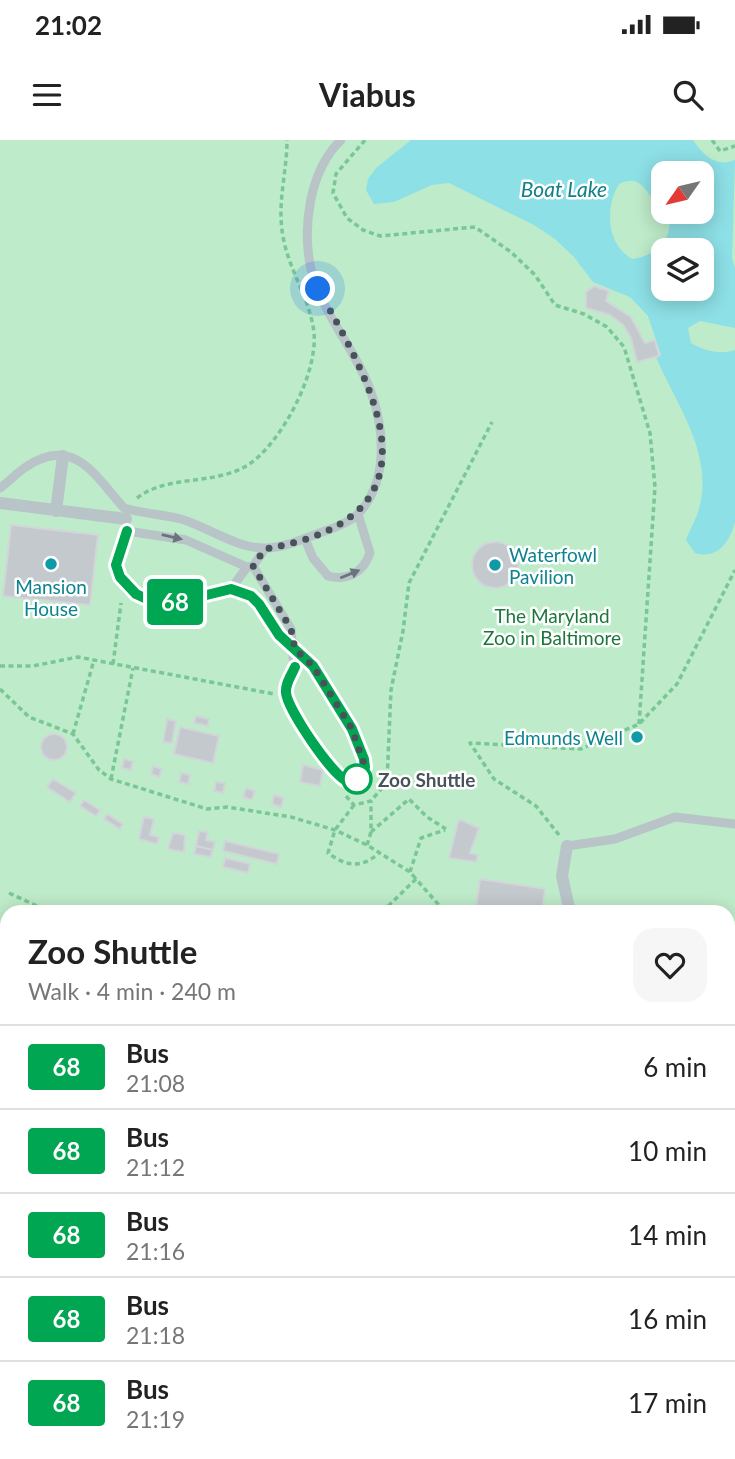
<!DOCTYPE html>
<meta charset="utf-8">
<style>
body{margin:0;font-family:Lato,sans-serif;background:#f6f6f6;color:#222;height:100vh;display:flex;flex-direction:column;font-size:26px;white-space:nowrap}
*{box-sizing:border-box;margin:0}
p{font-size:23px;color:#767676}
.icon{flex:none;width:38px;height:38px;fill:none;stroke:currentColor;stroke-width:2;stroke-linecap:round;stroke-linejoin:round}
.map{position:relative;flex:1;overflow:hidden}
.details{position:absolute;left:0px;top:765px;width:735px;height:555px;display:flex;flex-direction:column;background:#fff;border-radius:21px 21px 0 0;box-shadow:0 4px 18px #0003}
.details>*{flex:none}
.badge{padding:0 14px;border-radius:5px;font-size:24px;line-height:46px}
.needle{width:46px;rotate:236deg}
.buttons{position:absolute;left:651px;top:21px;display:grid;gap:14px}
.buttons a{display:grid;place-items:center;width:63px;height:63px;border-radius:14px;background:#fff;box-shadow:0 4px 18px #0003;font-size:35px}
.you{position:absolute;width:35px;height:35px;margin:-18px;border:5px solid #fff;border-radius:50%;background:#1a73e8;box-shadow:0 0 0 10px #1a73e833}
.map>.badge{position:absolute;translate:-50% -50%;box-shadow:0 0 0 4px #fff}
.round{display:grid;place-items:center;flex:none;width:74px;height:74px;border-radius:21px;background:#f6f6f6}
.head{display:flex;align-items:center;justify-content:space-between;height:119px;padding:0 28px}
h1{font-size:33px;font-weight:700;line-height:52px}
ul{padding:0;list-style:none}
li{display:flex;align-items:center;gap:21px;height:84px;padding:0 28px;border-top:2px solid #e0e0e0}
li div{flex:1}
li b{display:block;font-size:26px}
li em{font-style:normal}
li .badge{min-width:77px;font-weight:700;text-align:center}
.status{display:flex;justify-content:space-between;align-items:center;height:49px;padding:0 35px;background:#fff;direction:ltr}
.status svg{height:19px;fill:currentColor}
header{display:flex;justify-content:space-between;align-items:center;height:91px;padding:0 28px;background:#fff;font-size:32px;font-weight:700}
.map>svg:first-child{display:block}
.green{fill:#beebc9;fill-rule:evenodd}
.water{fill:#8de0e6;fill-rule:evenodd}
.building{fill:#c4c9cd;stroke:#d2d5d9;stroke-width:2}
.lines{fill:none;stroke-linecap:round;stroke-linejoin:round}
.path{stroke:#78c795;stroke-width:3.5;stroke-dasharray:5 3.5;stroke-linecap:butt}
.service{stroke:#b9c4c9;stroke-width:9}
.pedestrian{stroke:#b9c4c9;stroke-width:12}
.minor{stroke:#b9c4c9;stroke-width:18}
.oneway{fill:#69757b}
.line-casing{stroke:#fff;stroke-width:16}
.line{stroke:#00a651;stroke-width:10}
.walk{stroke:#475359;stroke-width:7;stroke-dasharray:0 12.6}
.culture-dot{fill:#0f9aa8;stroke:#fff;stroke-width:2.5}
.stop-dot{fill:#fff;stroke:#00a651;stroke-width:3.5}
.labels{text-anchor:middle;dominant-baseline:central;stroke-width:5;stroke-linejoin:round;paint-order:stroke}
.culture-label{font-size:19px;fill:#0d838f;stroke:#fff;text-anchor:start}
.park-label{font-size:19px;fill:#1c763c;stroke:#fff}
.stop-label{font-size:19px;font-weight:bold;fill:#475359;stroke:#fff;text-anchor:start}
.water-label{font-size:21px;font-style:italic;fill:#148189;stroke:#fff}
</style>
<div class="status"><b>21:02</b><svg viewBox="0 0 49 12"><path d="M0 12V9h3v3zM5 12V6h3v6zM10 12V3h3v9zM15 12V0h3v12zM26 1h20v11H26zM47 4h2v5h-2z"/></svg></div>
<header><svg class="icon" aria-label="menu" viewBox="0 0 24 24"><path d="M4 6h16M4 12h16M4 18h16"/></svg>Viabus<svg class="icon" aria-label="search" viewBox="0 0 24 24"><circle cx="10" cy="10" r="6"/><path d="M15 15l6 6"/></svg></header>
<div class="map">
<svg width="735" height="1319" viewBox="0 0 735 1319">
<rect width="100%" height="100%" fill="#f0edee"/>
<path class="green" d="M0 0H735V1319H0ZM663 33H702V72H663ZM663 110H702V149H663ZM7 772H728V1312H7Z"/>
<path class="water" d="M411 0H693C703 15 716 28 735 20L732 118 735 128V188L700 181 688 188 691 203C704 211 721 215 735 210V382C730 402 717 420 695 413L686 400C689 391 694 383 697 375 717 317 677 267 656 217L661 215 648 176 630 157 593 142 574 117 555 99 534 85 449 43 432 45 394 62 374 64 366 50 368 39 376 28ZM663 33H702V72H668C675 97 657 116 632 119 606 104 605 67 619 44 636 36 641 43 651 57L663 58ZM663 110H702V149H663Z"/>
<path class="building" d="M594 146 609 151 606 161 631 177 645 203 655 200 659 216 637 222 631 198 623 185 610 175 586 168V152Z
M11 385 98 395 90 465 3 456Z
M472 425a23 23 0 1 1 46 0a23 23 0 1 1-46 0Z
M196 576 209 579 208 586 194 583Z
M167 579 176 581 172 603 163 602Z
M180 587 219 596 213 623 174 614Z
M41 607a13 13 0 1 1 26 0a13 13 0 1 1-26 0Z
M124 619 133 621 131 630 122 628Z
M303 625 323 630 320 646 300 642Z
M153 626 162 629 159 637 151 634Z
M181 633 190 635 188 644 179 642Z
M53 639 76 653 70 662 47 647Z
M216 642 225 643 223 653 214 651Z
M246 648 255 651 252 660 243 657Z
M274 655 284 658 281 667 272 664Z
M84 660 100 670 96 676 80 666Z
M107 674 123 684 120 689 104 679Z
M144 677 154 679 150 695 159 697 157 704 139 699Z
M461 680 479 688 470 713 478 715 476 722 449 718 458 682Z
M199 691 208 692 206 700 215 702 213 710 196 706Z
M173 693 185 695 184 712 168 709Z
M225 701 279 714 277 724 223 711Z
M196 706 213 710 211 717 194 714Z
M225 718 250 724 248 733 223 727Z
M480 739 545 749 542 772H509L476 767Z
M610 1312H655L645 1319H621Z"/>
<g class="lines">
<path class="path" d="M365 0 336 34 333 53 347 78 363 90 380 96 475 87 511 112 535 135 555 165 584 174 607 187 624 207 650 293 655 347 639 584
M712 0 720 11 735 6
M137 358C168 334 214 346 248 325 282 303 322 227 313 186 307 153 286 125 282 90 278 60 287 30 287 0
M113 524 121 463
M0 526H33L78 517 274 554
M0 549 29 577 73 594 99 630 111 639 207 669 227 667 291 677 335 690 367 705 410 732 416 739
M73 594 94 520
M111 639 133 528
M346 656 354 665 371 661 387 642 391 550 403 491 409 443 492 282
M354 665 335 690 328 713C346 726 360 729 378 714
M371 692 409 659 427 677 446 689
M559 695 536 666 494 639 470 603 581 609 639 584 677 544 735 430
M367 705 371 692V661
M410 732 421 698 445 690
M9 753 50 772
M382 772 416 739 445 772
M0 816 7 815
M728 845 735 815
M728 1310 735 1312
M701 1319 716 1312"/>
<path class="service" d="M0 348C9 342 16 333 26 327 74 294 96 337 124 368 143 374 162 374 181 379 208 387 237 409 266 408 282 408 301 400 317 394 330 389 348 384 359 373 388 341 385 291 371 252 357 211 320 171 311 129 302 88 309 31 341 0
M127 387V391L186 400 247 427 253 426 265 409
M127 391C88 477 180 465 231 449L247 427
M305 399 313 418 328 436C347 441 363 433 370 413L358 374
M231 449 251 456 279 495 313 526 359 604 365 627 361 637 347 641 333 631 289 564 286 545 294 528 291 489 253 426
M567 706 615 699 675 677 735 684
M0 971 7 970
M728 1022 735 1021
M66 1312 68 1319
M402 1312 426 1319
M515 1319 523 1312"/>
<path class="pedestrian" d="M0 363 126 379
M56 371 63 316
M567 706 562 736 570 772"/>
<path class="minor" d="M735 935V972"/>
</g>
<defs><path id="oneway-solid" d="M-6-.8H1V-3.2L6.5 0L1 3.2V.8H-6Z" transform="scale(1.75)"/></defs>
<g class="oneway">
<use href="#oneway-solid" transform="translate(172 397) rotate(13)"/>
<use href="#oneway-solid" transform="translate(350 434) rotate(-22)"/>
</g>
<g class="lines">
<g class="line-casing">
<path id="line" d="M127 391 116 425 120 437 136 454 149 460 178 462 231 449 251 456 259 464 279 495 313 526 352 589 364 619 365 627 361 637 347 641C332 635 288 570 286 553 285 544 291 536 295 527"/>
</g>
<use href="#line" class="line"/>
<path class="walk" d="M318 149C381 259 444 378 265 409L253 426 291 489 295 509 313 526 352 589 365 627 357 639"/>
</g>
<g class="culture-dot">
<circle cx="51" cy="424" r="7"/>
<circle cx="495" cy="425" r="7"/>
<circle cx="637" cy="597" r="7"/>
</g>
<circle class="stop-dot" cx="357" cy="639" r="14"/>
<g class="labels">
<g class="culture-label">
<text x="509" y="414">Waterfowl<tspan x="509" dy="22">Pavilion</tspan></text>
<text x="51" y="446" text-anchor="middle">Mansion<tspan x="51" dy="22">House</tspan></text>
<text x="623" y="597" text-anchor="end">Edmunds Well</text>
</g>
<g class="park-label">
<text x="552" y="475">The Maryland<tspan x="552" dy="22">Zoo in Baltimore</tspan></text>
</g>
<g class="stop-label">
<text x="378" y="639">Zoo Shuttle</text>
</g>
<g class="water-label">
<text x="564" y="48">Boat Lake</text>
</g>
</g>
</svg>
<div class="buttons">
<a><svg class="needle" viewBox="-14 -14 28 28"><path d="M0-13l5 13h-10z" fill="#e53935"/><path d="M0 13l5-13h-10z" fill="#767676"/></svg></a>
<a><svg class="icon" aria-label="layers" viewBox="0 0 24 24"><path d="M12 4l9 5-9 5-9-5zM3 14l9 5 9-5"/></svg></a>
</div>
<div class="you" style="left:318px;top:149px"></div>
<b class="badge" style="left:175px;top:462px;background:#00a651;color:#fff">68</b>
<section class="details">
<div class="head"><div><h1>Zoo Shuttle</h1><p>Walk · 4 min · 240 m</p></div><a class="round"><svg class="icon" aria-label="heart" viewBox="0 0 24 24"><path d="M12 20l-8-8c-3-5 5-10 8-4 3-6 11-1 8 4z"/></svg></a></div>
<ul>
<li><span class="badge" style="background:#00a651;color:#fff">68</span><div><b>Bus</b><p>21:08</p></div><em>6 min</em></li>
<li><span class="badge" style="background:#00a651;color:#fff">68</span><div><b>Bus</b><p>21:12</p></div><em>10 min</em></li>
<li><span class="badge" style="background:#00a651;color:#fff">68</span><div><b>Bus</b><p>21:16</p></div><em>14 min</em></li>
<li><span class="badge" style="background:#00a651;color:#fff">68</span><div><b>Bus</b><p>21:18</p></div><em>16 min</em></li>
<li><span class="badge" style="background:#00a651;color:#fff">68</span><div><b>Bus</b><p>21:19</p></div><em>17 min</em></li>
</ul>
</section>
</div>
